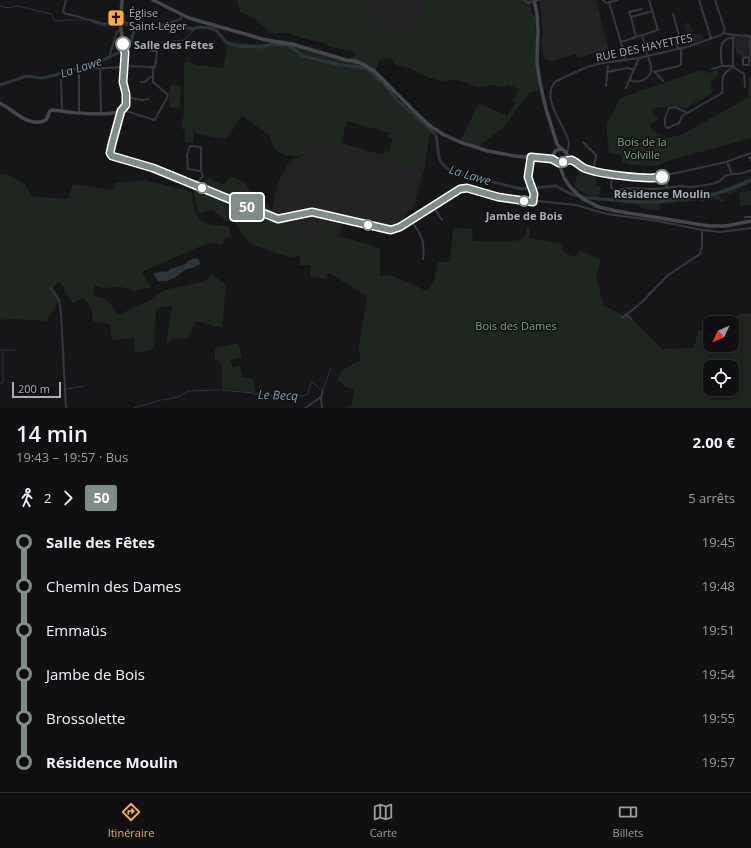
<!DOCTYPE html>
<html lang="fr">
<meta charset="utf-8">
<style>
body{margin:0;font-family:"Open Sans",sans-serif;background:#1e1e20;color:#f1f3f6;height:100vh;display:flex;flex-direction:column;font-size:15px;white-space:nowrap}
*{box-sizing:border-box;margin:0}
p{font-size:13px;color:#9c9d9f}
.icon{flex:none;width:22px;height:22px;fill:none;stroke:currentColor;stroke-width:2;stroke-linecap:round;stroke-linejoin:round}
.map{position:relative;height:408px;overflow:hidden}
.panel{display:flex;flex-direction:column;background:#101012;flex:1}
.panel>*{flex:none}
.badge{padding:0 8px;border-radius:3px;font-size:14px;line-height:26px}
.needle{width:26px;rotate:226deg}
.controls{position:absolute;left:703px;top:316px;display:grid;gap:8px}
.controls a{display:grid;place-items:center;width:36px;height:36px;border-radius:8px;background:#101012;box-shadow:0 2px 10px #0003,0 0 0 1px #303032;font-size:20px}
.scale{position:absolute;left:12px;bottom:10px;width:49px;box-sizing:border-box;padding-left:4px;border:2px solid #a8adb8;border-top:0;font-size:11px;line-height:14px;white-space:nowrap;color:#a8adb8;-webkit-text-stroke:3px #111113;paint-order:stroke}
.map>.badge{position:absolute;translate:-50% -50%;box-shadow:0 0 0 2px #fff}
.legs{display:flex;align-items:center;gap:6px;height:44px;padding:0 16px;font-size:13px}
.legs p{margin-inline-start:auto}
.summary{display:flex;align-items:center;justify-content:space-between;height:68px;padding:0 16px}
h1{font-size:22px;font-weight:600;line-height:30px}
ul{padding:0 16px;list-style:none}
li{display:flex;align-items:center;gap:14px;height:44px;font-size:15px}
li i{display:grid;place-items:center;width:6px;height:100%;margin:0 5px;background:currentColor}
li i::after{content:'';width:10px;height:10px;margin:-5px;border:3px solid;border-radius:50%;background:#101012}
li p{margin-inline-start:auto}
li:first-child i{background:linear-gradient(#0000 50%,currentColor 0)}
li:last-child i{background:linear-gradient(currentColor 50%,#0000 0)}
.tab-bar{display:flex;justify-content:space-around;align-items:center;height:56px;border-top:1px solid #303032;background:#101012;font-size:11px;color:#9c9d9f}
.tab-bar a{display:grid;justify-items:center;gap:2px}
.tab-bar .current{color:#f2b134}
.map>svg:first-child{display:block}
.built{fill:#222225}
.green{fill:#1e261f;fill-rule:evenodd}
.water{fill:#2c353c}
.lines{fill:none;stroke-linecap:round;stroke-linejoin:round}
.stream{stroke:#2c353c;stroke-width:1}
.river{stroke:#2c353c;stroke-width:3}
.street{stroke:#37383d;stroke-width:2}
.secondary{stroke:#45474d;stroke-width:3.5}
.street-bridge{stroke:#37383d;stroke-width:2}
.line-1-casing{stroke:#fff;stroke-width:9}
.line-1{stroke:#808c89;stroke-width:6}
.stop-1-dot{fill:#fff;stroke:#808c89;stroke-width:2}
.labels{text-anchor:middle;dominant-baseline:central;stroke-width:3;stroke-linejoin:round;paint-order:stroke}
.poi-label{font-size:11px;fill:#a8adb8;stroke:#111113;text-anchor:start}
.stop-label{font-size:11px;font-weight:bold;fill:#a8adb8;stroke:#111113}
.street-label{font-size:11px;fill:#a8adb8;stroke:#111113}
.park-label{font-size:11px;fill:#7fa381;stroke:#111113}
.water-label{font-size:12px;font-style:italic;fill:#7f9bb3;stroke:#111113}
</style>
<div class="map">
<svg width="751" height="408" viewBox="0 0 751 408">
<rect width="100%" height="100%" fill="#161618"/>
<path class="built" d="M346 0H425L416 35 372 25Z
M522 0H596L608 48 607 50 578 58 576 54 555 60H548L544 58 541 40 543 34 540 1 530 3 532 13 526 14Z
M689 22 693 34 695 33 696 35 700 33 704 39 690 45 684 24Z
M734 37H749L750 57H742L740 54 738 55 734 45Z
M312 140 424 170 414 206 396 227 397 230 385 231 344 220 339 236 323 244 303 239 304 235 291 232 270 218 278 183 289 161 304 155Z"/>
<path class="green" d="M237 0H346L374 8 372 25 411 34 416 31 423 0H522L526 14 532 13 535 16 538 91 529 93 503 128 478 146 461 140 478 105 481 104 507 116 516 103 513 101 519 89 508 85 505 87 493 85 478 87 455 79 448 81 437 80 422 75 419 72 406 67 394 64V60L389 58 380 60 375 71 382 79 380 83 390 95 430 131 424 170 312 140 304 155C295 157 280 157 274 148 272 145 271 139 270 136L243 116C235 122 234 132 225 139L198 134 194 131V143L185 142V129H181L184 114V63L188 61 196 65 223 68 227 49 226 44C238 39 256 47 271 43L270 40 276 41 279 39 349 59 356 55 355 52 330 47 325 43 302 38 288 33H274L269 32 254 18 240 12ZM347 121 389 133 388 137 393 139 389 152 384 151 383 155 341 143Z
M701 70 707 73 718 70 717 77 711 83 712 93 686 108C673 105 664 107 652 108L653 115 660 118 650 125 652 131 661 134 662 139 681 135 749 97 748 81 750 75H751V138L671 160 656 166 633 165 622 162V155L609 153 607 134V124L620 98Z
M170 85 181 86 180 108 169 107Z
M579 167 583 170 596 173 595 178H597L595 186 601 187 600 194 596 195 601 197 645 200 699 194 718 191 751 177V182L729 195 725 193 719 194 718 196 721 199H725L726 201 721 202 711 197 706 198 705 201 702 202 698 199 696 201 660 204V211L641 208 638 204 603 201 591 199 590 196 574 188Z
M0 174 12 176 25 184 31 196 68 199 73 184 114 190 115 183 145 180 191 192C193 199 193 205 195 211 200 226 215 226 228 226L231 237 224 239 223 245 208 243 141 272 150 285 149 288 134 291 121 287 102 288 94 285 93 295C108 299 110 302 118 315L150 300 159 293 169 289 203 282 206 280 211 274 226 285 222 328 196 321 187 339 172 338 171 341 166 343 172 306 156 308 154 349 135 353 134 338 112 340 110 324 93 321 92 310 84 298 72 303 60 282 52 287 58 301 47 321 10 319 0 320Z
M229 177C236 178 243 179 246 186L272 209 270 218 290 225 291 232 304 235 303 239 318 243 319 238 316 237 320 220 317 219 318 214 342 220 337 237 339 236 380 248V276L390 275 427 291 434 281 438 262H450L453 228 472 229 473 241C483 241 519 244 524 237 526 234 527 228 528 225L529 228 530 229V238L563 244V251L573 257 577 255 579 250 601 260 596 277 604 306 623 315 627 314 662 349 694 348 698 330 710 331V345H732V323H715V322L733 319 739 313 751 314V408H342L347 407 352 404 355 389 345 387 338 380 341 371 360 360 359 345 367 296 329 273 325 279 311 277 310 265H300V256L289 257 250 244 232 219 225 221 212 209 201 213 197 210 196 200 192 186 209 178 225 185ZM710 367H732V389H710Z
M751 191V205L740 206 739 192Z
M238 343 242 357 230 360 233 368 239 365 243 374 241 377 254 379 255 392 222 389V367L219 360H215V348Z"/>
<path class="water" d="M198 258 200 262V264L190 269H186L176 277 166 281H158L153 274C159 272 162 270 168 272L170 269 186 264 189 260Z"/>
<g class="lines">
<path class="stream" d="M0 6 8 8 18 6 47 13 51 14 55 21H58L67 20H85
M92 22 103 26 119 25
M122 25 138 26
M131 42 145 43 184 40 196 28
M0 350H15
M0 383H3V350
M66 389 85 386
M323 389 331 368
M222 390 253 393 255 394C266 395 301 399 308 394L311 381 321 390
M163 400 178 397 188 391 219 390
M134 408 161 400"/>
<path class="river" d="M174 25 192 29 201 27 210 28 216 30 226 42 237 46 263 47 271 44 288 45 303 56 340 65 361 67 367 69 383 83 397 100 436 135C440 153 434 162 453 172L521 189 556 186 571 194 588 198 635 202H655L706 196 723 192 751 180
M0 85 26 76 42 78 56 75 70 70 91 66 126 49 131 42 134 30 138 26 161 29 171 26"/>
<path class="street" d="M66 0 63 11 64 13 104 24 121 22 157 27 181 19 182 15
M524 0 528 3 531 2
M603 0 606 3 618 0
M699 0 711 38
M609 2 626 60
M642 9 629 12 631 17 653 11
M673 14 679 35 675 38 678 48
M631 17 636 37
M734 35 750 36 751 57 743 58V65H749V58
M621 42 658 30 649 0
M150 51H157L156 63H155V67L153 68
M110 54 117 32 120 30
M722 66C721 56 717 38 732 38
M733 67 744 74 745 87
M100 69 101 113
M712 69 722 66H732
M654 71 663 81
M607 72 628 68 634 70
M654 72 679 66 681 64V48
M61 80 62 111
M630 80C635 82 640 83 645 79 656 72 650 63 647 54 645 48 644 41 642 35
M141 82H145L150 77H153
M606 86 608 66
M626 88 639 58
M127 97 142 100 149 99
M123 109 126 111 154 120 155 119 168 96 166 93 153 82V71L152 67 125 66
M121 111 110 153 114 158 153 168 278 219 312 212 391 230 400 227 460 189 467 188 498 197 576 205 607 214 658 221 702 230 720 232 751 228
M79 113V73L88 69 123 67
M687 113 675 107 669 108 665 118V126L668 128 679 123 682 116 722 93C724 78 718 77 733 67V38L734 35 723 33
M583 142 596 155 593 171
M567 152C568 149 569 146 569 143 566 126 539 98 556 81L587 67 603 63 639 58 690 46 721 35 725 30 715 0
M568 156 574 160 581 167 586 169 612 174 653 178 726 162 751 153
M749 157 751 160
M531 158 528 177 534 194 533 202
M565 160H571L576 162
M727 162 732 174
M612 174 611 187 613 189 618 190 629 188 656 189 665 188 667 186 666 176
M190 183 199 181 203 176 201 171V147L190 146 187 155 188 169 201 171
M667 188 679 186 691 187 712 184 720 181 726 175 744 173 751 170
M433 206 442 220
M745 217H751
M411 220C422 237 425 239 423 259
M51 288 59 300 61 313 66 408
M626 314 632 320
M622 318 641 303 668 275 700 254 702 246V230
M305 408 321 397
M322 408 321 397 323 390"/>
<path class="secondary" d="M153 0 189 18 266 40 292 44 346 60 355 61 363 64 374 71 412 109 429 125 444 135 460 142 488 151 515 156 554 160
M534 0 537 14 538 31 537 63 540 83 546 109 557 144C561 151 573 152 564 162L557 163
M0 103C14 110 29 129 46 120L50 111 52 110C65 112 115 118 124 109 130 102 124 90 123 82 122 72 125 62 125 52 124 44 122 38 121 30 121 21 121 10 122 0
M561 149 555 151 553 156 554 160 560 166 564 178 571 188 583 199 599 207 616 211 709 226H726L751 221"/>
<path class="street-bridge" d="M531 2 538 0"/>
</g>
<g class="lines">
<g class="line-1-casing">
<path id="line-1" d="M123 44 125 53 123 82 126 94V105L121 111 112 144 110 153 112 156 153 168 278 219 312 212 391 230 400 227 460 189 467 188 498 197 533 202 534 194 528 177 531 157 552 159 559 163C563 163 566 160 571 160 576 161 579 166 584 168 597 174 647 180 662 177"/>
</g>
<use href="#line-1" class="line-1"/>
</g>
<defs>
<g id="church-square" transform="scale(0.9)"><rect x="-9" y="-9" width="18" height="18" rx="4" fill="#f2b134" stroke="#111113"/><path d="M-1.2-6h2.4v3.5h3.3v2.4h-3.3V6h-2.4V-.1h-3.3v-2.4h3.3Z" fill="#111"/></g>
</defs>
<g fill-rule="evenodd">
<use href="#church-square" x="116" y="18"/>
</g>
<g class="stop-1-dot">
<circle cx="123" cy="44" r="7"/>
<circle cx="563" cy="162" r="5"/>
<circle cx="662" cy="177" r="7"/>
<circle cx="202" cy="188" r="5"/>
<circle cx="524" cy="201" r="5"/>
<circle cx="368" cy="225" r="5"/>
</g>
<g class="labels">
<g class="poi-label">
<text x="129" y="12">Église<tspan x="129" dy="13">Saint-Léger</tspan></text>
</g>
<g class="stop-label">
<text x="134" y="44" text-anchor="start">Salle des Fêtes</text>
<text x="662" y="193">Résidence Moulin</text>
<text x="524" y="215">Jambe de Bois</text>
</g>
<g class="street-label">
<text transform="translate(644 47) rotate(-12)">RUE DES HAYETTES</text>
</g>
<g class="park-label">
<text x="642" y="141">Bois de la<tspan x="642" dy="13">Volville</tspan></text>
<text x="516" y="325">Bois des Dames</text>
</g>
<g class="water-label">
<text transform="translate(81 67) rotate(-18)">La Lawe</text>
<text transform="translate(470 175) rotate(17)">La Lawe</text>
<text transform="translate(278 395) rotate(2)">Le Becq</text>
</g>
</g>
</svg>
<div class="controls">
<a><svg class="needle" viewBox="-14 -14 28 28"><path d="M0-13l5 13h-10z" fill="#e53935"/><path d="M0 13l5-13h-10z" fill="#9c9d9f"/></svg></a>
<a><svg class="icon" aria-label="locate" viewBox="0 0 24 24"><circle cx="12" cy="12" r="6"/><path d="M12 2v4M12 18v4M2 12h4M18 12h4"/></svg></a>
</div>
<div class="scale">200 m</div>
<b class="badge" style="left:247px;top:207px;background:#808c89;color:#fff">50</b>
</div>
<section class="panel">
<div class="summary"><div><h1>14 min</h1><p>19:43 – 19:57 · Bus</p></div><b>2.00 €</b></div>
<div class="legs"><svg class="icon" aria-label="walk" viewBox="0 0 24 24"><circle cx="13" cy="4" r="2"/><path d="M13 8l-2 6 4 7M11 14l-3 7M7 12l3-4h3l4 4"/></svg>2<svg class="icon" aria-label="forward" viewBox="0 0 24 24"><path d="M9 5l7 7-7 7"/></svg><b class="badge" style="background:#808c89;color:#fff">50</b><p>5 arrêts</p></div>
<ul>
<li><i style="color:#808c89"></i><b>Salle des Fêtes</b><p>19:45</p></li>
<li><i style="color:#808c89"></i><span>Chemin des Dames</span><p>19:48</p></li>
<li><i style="color:#808c89"></i><span>Emmaüs</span><p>19:51</p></li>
<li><i style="color:#808c89"></i><span>Jambe de Bois</span><p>19:54</p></li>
<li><i style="color:#808c89"></i><span>Brossolette</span><p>19:55</p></li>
<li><i style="color:#808c89"></i><b>Résidence Moulin</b><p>19:57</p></li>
</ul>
</section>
<nav class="tab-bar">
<a class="current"><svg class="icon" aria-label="directions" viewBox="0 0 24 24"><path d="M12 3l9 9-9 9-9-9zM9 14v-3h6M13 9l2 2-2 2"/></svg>Itinéraire</a>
<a><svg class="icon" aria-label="map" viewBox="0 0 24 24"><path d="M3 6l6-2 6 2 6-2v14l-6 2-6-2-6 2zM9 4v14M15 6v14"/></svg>Carte</a>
<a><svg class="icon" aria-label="tickets" viewBox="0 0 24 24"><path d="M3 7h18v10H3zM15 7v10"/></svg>Billets</a>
</nav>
